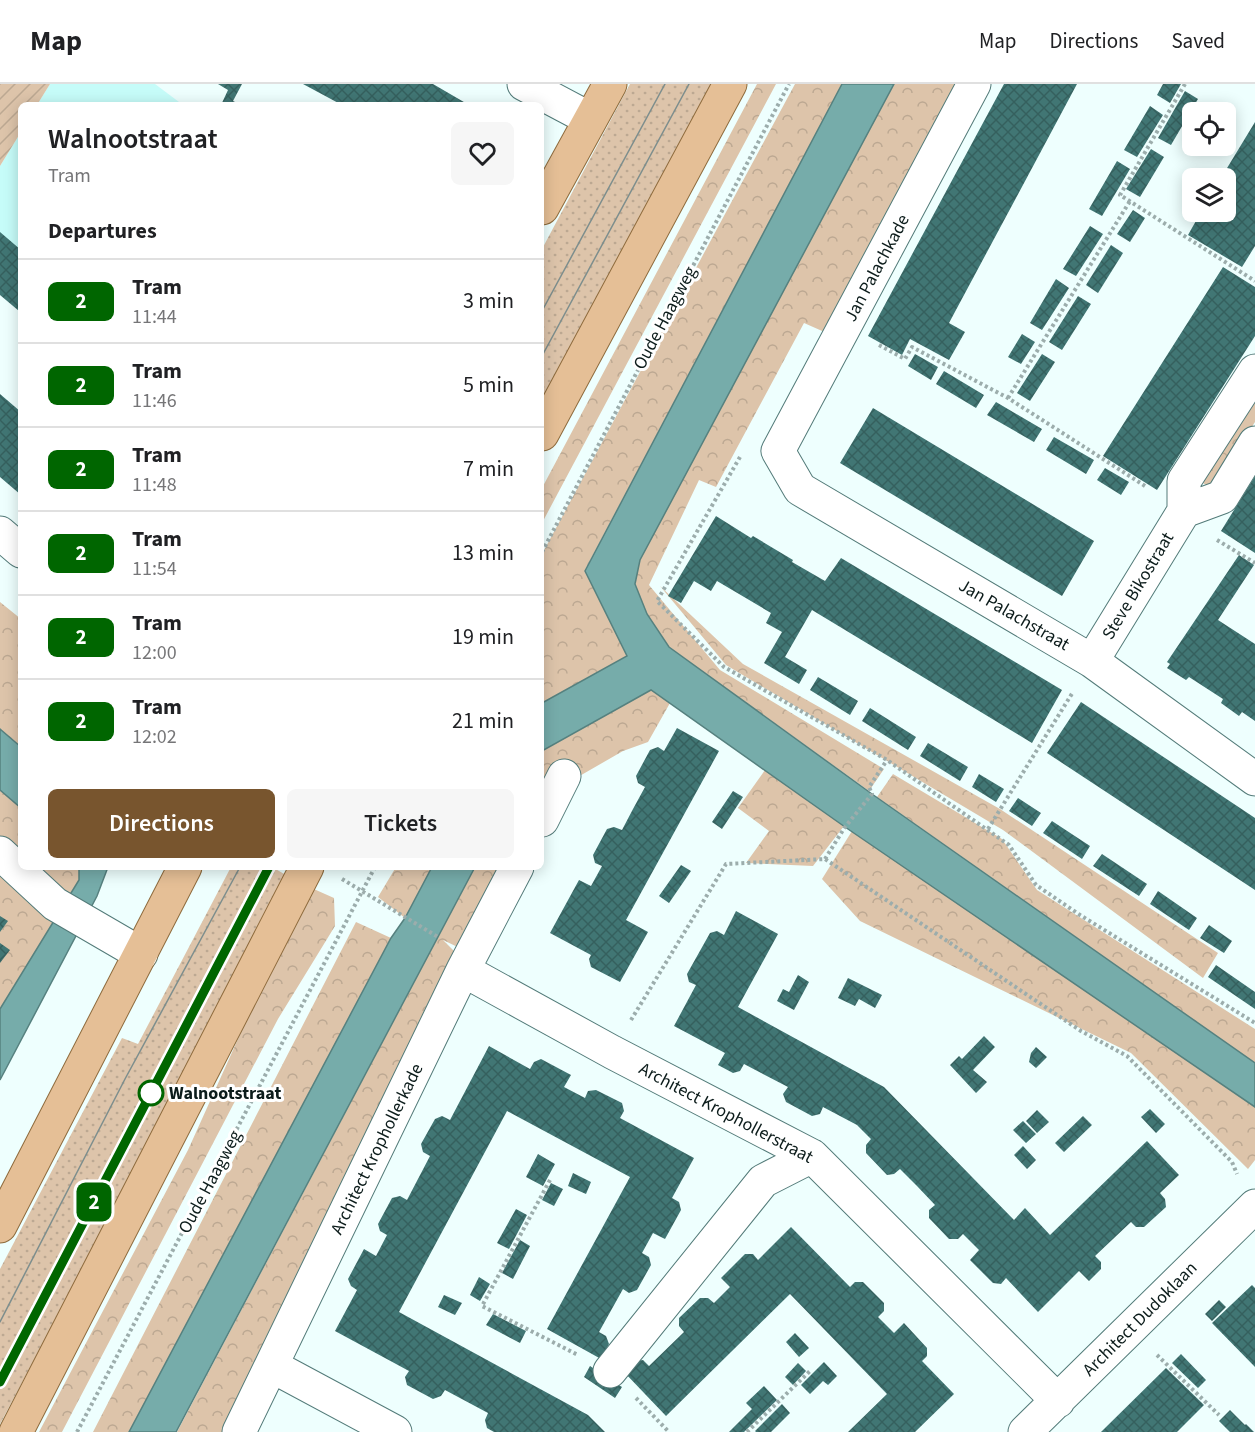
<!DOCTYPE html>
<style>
body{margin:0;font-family:"Source Sans 3",sans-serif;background:#f6f6f6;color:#202124;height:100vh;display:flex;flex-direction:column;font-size:22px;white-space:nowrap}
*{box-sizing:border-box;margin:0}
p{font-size:20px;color:#757577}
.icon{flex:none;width:33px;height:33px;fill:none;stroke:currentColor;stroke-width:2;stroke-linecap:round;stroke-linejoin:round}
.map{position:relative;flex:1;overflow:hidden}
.side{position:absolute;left:18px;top:18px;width:526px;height:768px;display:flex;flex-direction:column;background:#fff;border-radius:9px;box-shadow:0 3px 15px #0003}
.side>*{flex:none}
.badge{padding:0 12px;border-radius:9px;font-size:21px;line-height:39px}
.buttons{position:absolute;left:1182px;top:18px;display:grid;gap:12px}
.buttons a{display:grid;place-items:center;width:54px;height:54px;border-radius:9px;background:#fff;box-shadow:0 3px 15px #0003;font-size:30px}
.map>.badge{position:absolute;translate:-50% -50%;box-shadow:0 0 0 3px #fff}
h2{padding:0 30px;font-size:22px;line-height:54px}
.round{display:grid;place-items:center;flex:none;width:63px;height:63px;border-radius:9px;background:#f6f6f6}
.headline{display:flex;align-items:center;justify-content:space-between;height:102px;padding:0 30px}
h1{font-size:28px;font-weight:600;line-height:45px}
.primary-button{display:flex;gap:12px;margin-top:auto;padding:12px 30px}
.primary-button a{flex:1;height:69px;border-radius:9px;background:#78552e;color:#fff;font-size:24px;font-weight:600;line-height:69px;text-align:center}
.primary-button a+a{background:#f6f6f6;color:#202124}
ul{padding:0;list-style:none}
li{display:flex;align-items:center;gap:18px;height:84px;padding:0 30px;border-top:2px solid #e0e0e0}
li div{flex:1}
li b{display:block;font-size:22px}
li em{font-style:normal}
li .badge{min-width:66px;font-weight:700;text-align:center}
header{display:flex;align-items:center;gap:36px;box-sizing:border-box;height:84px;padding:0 30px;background:#fff;border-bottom:2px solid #e0e0e0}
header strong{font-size:28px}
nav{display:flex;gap:33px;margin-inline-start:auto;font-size:21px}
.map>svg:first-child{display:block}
.built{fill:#c6fcf9}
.grass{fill:url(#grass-dots)}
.forest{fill:url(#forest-crowns)}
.garden{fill:url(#garden-furrows)}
.water{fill:#76acaa;stroke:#56817f;stroke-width:1.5}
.building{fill:url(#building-cross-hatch)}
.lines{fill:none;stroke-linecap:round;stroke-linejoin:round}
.minor-casing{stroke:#537b79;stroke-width:35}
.major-casing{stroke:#8e6b3d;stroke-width:35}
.path{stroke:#9cadac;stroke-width:4;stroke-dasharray:3 3;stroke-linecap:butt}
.minor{stroke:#fff;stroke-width:33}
.major{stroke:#e5bf96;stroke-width:33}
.tram{stroke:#7d8e8d;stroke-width:1.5}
.line-casing{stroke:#fff;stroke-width:14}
.line{stroke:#060;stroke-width:9}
.stop-dot{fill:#fff;stroke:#060;stroke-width:3}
.labels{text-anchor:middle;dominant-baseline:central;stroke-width:6;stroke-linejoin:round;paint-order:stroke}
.street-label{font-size:18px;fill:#0c1c1b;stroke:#fff}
.stop-label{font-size:18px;font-weight:bold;fill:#0c1c1b;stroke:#fff;text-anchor:start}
</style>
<header>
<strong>Map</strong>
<nav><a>Map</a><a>Directions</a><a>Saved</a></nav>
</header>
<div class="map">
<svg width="1255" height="1348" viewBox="0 0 1255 1348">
<defs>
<pattern id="grass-dots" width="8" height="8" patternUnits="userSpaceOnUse" patternTransform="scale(1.5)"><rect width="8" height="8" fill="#ddc4aa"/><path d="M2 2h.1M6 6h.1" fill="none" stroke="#bca892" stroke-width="1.8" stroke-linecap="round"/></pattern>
<pattern id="forest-crowns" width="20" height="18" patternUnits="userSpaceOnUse" patternTransform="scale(1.5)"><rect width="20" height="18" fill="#ddc4aa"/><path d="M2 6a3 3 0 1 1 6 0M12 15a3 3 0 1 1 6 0" fill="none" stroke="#bca892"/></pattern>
<pattern id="garden-furrows" width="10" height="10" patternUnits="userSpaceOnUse" patternTransform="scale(1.5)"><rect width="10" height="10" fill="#ddc4aa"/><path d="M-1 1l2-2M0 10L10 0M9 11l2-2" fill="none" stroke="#bca892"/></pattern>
<pattern id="building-cross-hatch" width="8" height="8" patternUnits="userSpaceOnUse" patternTransform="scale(1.5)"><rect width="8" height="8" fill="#417674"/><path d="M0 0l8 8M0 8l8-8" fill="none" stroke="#35605e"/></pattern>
</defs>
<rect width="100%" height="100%" fill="#eefffe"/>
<path class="built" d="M50 0H155L183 21H37Z
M21 48V224L0 206V82Z"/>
<path class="grass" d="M630 0H711L542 315V165Z
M231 783H272L286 791 102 1148 0 1340V1185L122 954 138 960Z"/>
<path class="forest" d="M757 0H776L542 439V404Z
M795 0H842L585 486 627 572 542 619V470Z
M894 0H963L829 250 804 239 716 403 699 396 649 501 720 586 884 685 869 707 669 563C657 545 640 524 636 501 633 483 650 455 658 439Z
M1255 303V338L1212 405 1197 395Z
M660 502 743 580 1000 725 1218 869 1203 894 1003 746 726 581Z
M0 518 21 535V663L0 645Z
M651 606 670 619 648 658 623 667 557 705 542 733V667Z
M765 686 844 742 813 782 746 779 769 747 738 724Z
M893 690 1002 755 1037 806 1255 945V979L877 713Z
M0 706 21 724V783H79L80 796 0 925Z
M852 747 1255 1023V1076L1248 1085 1131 969 860 837 822 795Z
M396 783H432L405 834 378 813Z
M475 783H514L468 868 443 856 468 881 229 1348H177Z
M307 802 334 814 335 842 278 935 62 1348H39L188 1066Z
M356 838 391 854 129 1348H93Z"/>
<path class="garden" d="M0 0H50L37 21H21V48L0 82Z"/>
<path class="water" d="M842 0H894L640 476 635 500 647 530 669 563 872 710 1255 979V1023L845 743 651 606 542 667V619L627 572 585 487Z
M0 645 21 663V724L0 706Z
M79 783H108L97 812 0 996V925L79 796Z
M432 783H475L176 1348H129L391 854 405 834Z"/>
<path class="building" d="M218 0H242L233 17 241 21H221L228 6Z
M303 0H433L469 21H342Z
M1004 0H1077L949 239 965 248 949 276 910 255 902 271 868 252Z
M1163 0H1181L1170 19 1157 11Z
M1185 7 1198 15 1171 61 1158 54Z
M1150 22 1163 31 1137 73 1124 66Z
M1255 38V162L1242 183 1188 151 1201 128H1226V94H1221Z
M1151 65 1164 73 1140 113 1126 105Z
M1117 77 1130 85 1102 132 1089 125Z
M1133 126 1145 134 1130 158 1117 150Z
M1090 142 1103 150 1076 192 1063 185Z
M0 148 21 166V224L19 227 0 211Z
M1111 161 1123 169 1098 209 1086 201Z
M1223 183 1255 203V252L1157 406 1103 372Z
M1056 195 1069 204 1042 246 1030 239Z
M1078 212 1091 220 1062 266 1049 258Z
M1022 250 1035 258 1021 280 1008 273Z
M915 270 938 283 931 296 908 282Z
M1042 270 1055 278 1030 317 1017 309Z
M944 287 984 311 976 324 936 300Z
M0 310 21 328V411L0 393Z
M996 318 1042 345 1034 358 987 331Z
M873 324 1094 457 1062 512 840 379Z
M1054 353 1094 376 1086 390 1046 366Z
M1105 384 1129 398 1121 411 1097 396Z
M1255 392V469L1221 447Z
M716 432 751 454 753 452 793 476 792 478 825 497 841 474 1062 606 1032 659 812 526 785 573 807 586 799 600 764 579 782 548 766 539 771 529 717 497 711 507 694 497 681 519 668 512Z
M1239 471 1254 481 1218 536 1255 560V637L1242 628 1239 632 1221 619 1223 615 1189 593 1186 596 1167 584 1170 580 1167 578Z
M818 593 858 617 850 631 810 606Z
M1081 618 1255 734V806L1047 669Z
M870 624 916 653 908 666 862 637Z
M677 644 719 667 626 836 648 848 620 898 591 883 589 875 591 871 550 849 579 796 591 802 602 782 595 779 593 771 607 745 614 743 622 746 633 725 645 703 638 699 636 692 650 666 658 663 664 667Z
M928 659 968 683 960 697 920 672Z
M979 690 1004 705 996 718 972 703Z
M733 707 743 713 722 745 712 738Z
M1018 714 1041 729 1032 742 1009 727Z
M1052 737 1090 762 1082 775 1043 749Z
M1102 770 1147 800 1139 812 1093 782Z
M681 781 691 787 669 819 659 812Z
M1158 807 1197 834 1189 846 1150 820Z
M736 827 778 850 738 923 884 1003 1014 1136 1025 1124 1050 1151 1147 1057 1179 1091 1160 1109 1165 1115 1166 1123 1144 1143H1136L1131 1138 1095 1172 1101 1178V1185L1089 1197 1079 1187 1038 1228 1006 1194 1001 1200 993 1199 970 1176 979 1166 963 1150 958 1155H949L929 1134V1126L935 1121 917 1102 900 1085 894 1090 887 1091 866 1069V1061L871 1055 857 1041 823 1023 820 1030 812 1032 786 1018 783 1010 788 1003 744 980 740 987 733 989 718 981 725 969 674 942 696 901 689 898 687 890 710 849 717 847 724 851Z
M0 832 8 837 0 848Z
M1209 841 1232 857 1224 869 1200 854Z
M0 859 10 866 0 879Z
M1216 881 1255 908V925L1208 893Z
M798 891 809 898 794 926 777 917 783 905 789 908Z
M848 894 882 911 875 924 859 915 855 922 838 914Z
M984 952 995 963 973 986 987 998 976 1009 950 981 959 972 962 975Z
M489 962 530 985 534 978 541 975 571 991 564 1003 585 1014 588 1007 596 1006 622 1019 624 1027 620 1034 694 1074 672 1114 679 1118 681 1126 665 1155 653 1149 642 1169 649 1173 651 1181 637 1206 629 1209 623 1205 599 1248 606 1252 609 1260 601 1275 547 1245 630 1093 507 1027 399 1228 588 1331 605 1348H494L487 1344 485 1336 488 1329 445 1306 441 1312 433 1315 407 1301 405 1293 409 1287 335 1247 357 1206 351 1202 348 1195 364 1165 376 1172 387 1151 380 1147 378 1140 392 1114 400 1112 407 1116 430 1072 423 1068 421 1060 435 1035 442 1032 450 1036Z
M1036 963 1047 973 1036 984 1029 978 1031 969Z
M1150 1025 1165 1040 1156 1049 1141 1033Z
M1037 1026 1049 1038 1037 1049 1026 1037Z
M1083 1032 1092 1041 1064 1068 1055 1059Z
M1023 1037 1036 1050 1026 1059 1013 1046Z
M1023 1062 1036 1076 1027 1085 1014 1071Z
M538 1070 555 1080 543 1102 526 1093Z
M573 1089 591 1098 586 1110 568 1102Z
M551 1099 563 1105 554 1122 542 1116Z
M516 1125 527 1131 509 1165 497 1159Z
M791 1143 850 1203 855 1198H863L884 1219V1227L878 1233 894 1249 904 1239 927 1264V1272L922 1277 954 1310 915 1348H848L887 1310 790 1210 666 1332 624 1288 636 1277 643 1276 649 1282 684 1248 679 1242V1234L700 1214H708L714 1219 730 1203 721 1194 745 1170H753L758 1176Z
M520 1156 530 1162 513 1195 502 1189Z
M479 1193 490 1200 480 1217 470 1211Z
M1252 1201 1255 1204V1283L1212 1239Z
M444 1211 462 1219 455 1231 438 1223Z
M1219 1216 1226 1223 1212 1237 1205 1230Z
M493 1230 526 1247 520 1259 486 1241Z
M795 1249 809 1264 799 1273 786 1258Z
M1181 1270 1206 1296 1198 1304 1172 1279Z
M824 1278 837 1292 828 1301 823 1297 810 1310 801 1301Z
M798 1279 806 1287 793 1301 785 1293Z
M590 1282 622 1303 615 1314 584 1293Z
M1166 1284 1204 1321 1177 1348H1101Z
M764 1302 777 1316 744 1348H729L752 1325 746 1319Z
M782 1320 790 1329 771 1348H756L755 1347Z
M1230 1326 1245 1341 1246 1340 1254 1348H1230L1219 1337Z"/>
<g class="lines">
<g class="minor-casing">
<path id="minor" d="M524 0 590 35
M974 0 778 367 800 405 1092 577 1255 695
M1184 427 1222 413 1255 359
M0 449 21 467
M1092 577 1184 427V397L1255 287
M542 736 564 692
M0 769 55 820 141 870
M463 886 612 968 812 1072 1058 1317
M272 1282 395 1348
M610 1287 763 1097 812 1072
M239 1348 463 886 517 783
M1025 1348 1255 1122"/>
</g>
<g class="major-casing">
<path id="major" d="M542 124 610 0
M542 350 730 0
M0 1142 185 783
M16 1348 307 783"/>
</g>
<path class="path" d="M1185 0 1120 111 1255 197
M879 261 905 275 912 263 1008 314 1145 402
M1008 314 1130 117
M740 373 657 517 724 583 887 676 1009 761 1036 801 1080 831 1255 939
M1217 456 1255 479
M542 468 789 0
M988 745 1073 608
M825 775 845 743 872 710 869 703 887 676
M342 795 438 853
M631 936 726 780 825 775 1081 947 1127 972 1232 1078 1237 1090
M550 1096 482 1222 578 1271
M1157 1271 1219 1331
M636 1314 669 1348
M77 1348 375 783
M747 1348 810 1287"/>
<use href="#minor" class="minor"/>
<use href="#major" class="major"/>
<path class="tram" d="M542 227 665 0
M542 272 689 0
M0 1238 125 995 240 783
M0 1298 269 783"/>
</g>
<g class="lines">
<g class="line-casing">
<path id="line" d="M0 1298 269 783"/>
</g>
<use href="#line" class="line"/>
</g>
<circle class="stop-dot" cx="151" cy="1009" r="12"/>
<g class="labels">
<g class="street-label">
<text transform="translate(877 184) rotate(-62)">Jan Palachkade</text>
<text transform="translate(665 234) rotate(-62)">Oude Haagweg</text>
<text transform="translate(1138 502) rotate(-59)">Steve Bikostraat</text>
<text transform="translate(1014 531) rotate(30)">Jan Palachstraat</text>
<text transform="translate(726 1029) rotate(28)">Architect Krophollerstraat</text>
<text transform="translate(377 1065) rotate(-64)">Architect Krophollerkade</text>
<text transform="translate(210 1098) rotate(-62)">Oude Haagweg</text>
<text transform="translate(1140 1235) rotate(-45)">Architect Dudoklaan</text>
</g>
<g class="stop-label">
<text x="169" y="1009">Walnootstraat</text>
</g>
</g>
</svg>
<div class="buttons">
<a><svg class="icon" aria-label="locate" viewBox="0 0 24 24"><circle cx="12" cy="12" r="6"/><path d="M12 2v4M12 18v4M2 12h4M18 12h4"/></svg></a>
<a><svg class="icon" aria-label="layers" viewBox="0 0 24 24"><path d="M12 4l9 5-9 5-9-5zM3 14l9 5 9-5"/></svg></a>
</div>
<b class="badge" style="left:94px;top:1118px;background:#060;color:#fff">2</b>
<section class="side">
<div class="headline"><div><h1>Walnootstraat</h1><p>Tram</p></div><a class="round"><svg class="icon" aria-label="heart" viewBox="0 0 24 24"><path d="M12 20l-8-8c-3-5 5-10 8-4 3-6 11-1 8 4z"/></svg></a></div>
<h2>Departures</h2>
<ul>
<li><span class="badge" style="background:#060;color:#fff">2</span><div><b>Tram</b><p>11:44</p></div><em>3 min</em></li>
<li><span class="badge" style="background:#060;color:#fff">2</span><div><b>Tram</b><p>11:46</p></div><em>5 min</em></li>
<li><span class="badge" style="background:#060;color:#fff">2</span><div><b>Tram</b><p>11:48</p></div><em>7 min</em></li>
<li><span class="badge" style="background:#060;color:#fff">2</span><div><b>Tram</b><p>11:54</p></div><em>13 min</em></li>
<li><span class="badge" style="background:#060;color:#fff">2</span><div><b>Tram</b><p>12:00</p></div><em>19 min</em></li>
<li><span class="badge" style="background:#060;color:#fff">2</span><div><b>Tram</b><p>12:02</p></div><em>21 min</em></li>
</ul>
<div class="primary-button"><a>Directions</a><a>Tickets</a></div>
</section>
</div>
